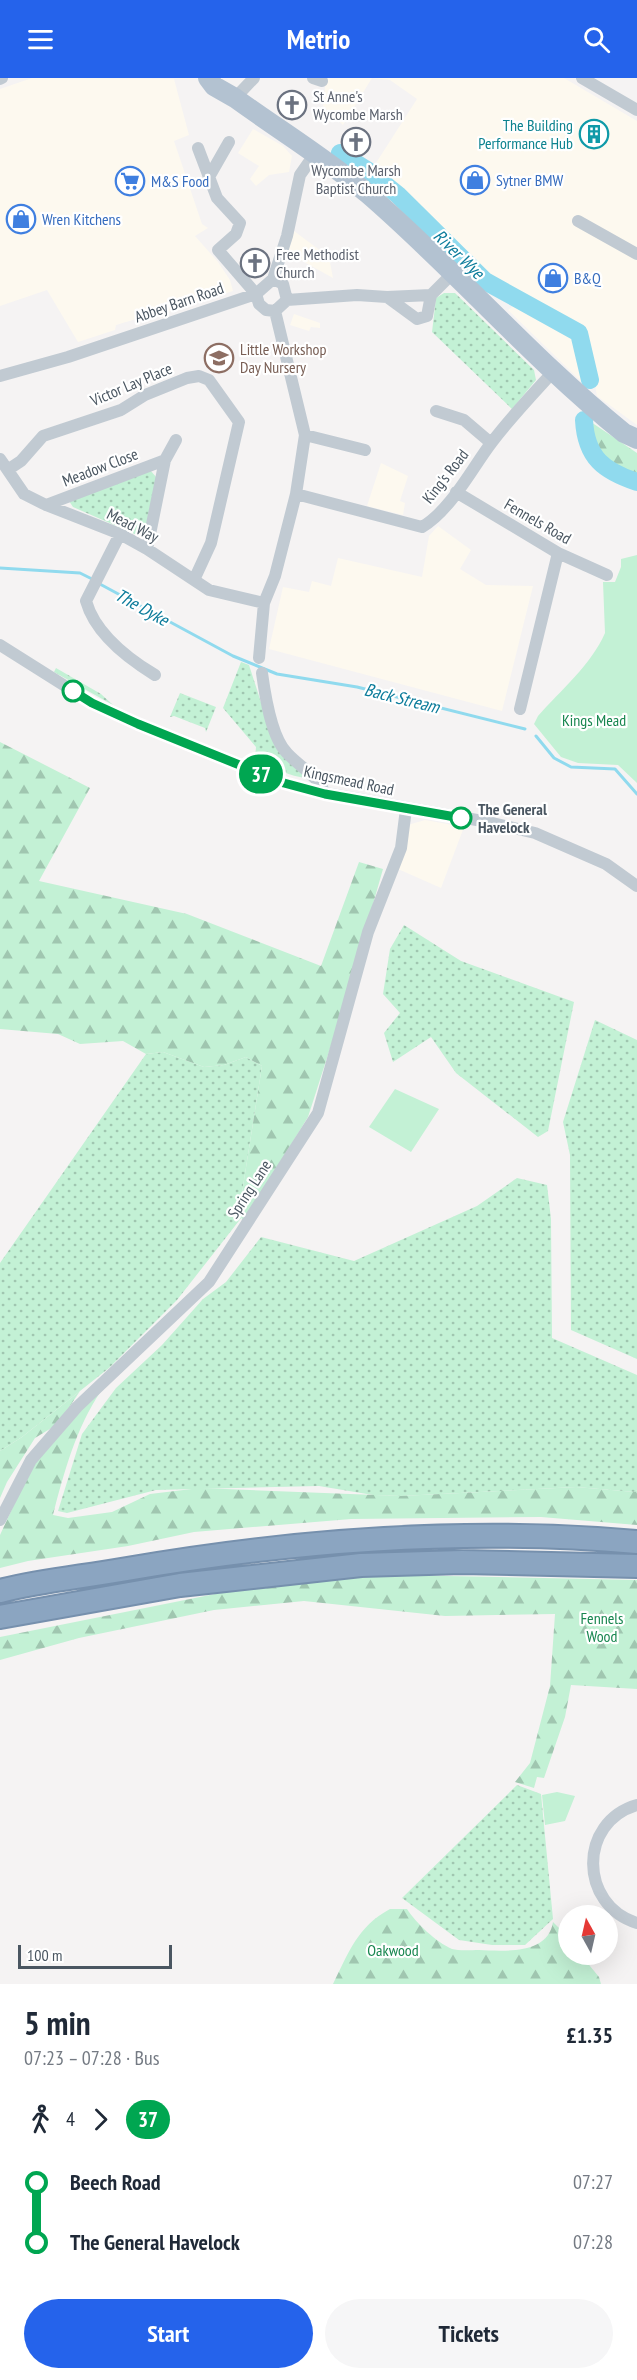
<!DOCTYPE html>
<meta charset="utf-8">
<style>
body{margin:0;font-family:"PT Sans Narrow",sans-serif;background:#f6f6f7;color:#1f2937;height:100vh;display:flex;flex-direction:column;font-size:22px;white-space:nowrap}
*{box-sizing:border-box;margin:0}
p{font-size:20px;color:#747a83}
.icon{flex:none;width:33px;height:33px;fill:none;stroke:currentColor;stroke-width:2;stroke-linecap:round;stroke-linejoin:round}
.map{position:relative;height:1906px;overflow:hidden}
.panel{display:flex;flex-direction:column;background:#fff;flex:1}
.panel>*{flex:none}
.badge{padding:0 12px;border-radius:20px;font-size:21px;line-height:39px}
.needle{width:39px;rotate:352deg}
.buttons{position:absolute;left:558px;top:1827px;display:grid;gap:12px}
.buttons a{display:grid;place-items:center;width:60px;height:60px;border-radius:50%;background:#fff;box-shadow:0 6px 24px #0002;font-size:30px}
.scale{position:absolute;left:18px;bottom:15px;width:154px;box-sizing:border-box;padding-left:6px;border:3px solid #4a5661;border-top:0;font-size:16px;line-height:21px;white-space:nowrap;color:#4a5661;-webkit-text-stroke:4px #fff;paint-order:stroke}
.map>.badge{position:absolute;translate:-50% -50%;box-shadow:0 0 0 3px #fff}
.legs{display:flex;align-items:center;gap:9px;height:66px;padding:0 24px;font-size:20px}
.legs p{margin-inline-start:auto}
.overview{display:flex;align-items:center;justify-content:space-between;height:102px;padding:0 24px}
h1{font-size:33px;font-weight:600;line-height:45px}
.button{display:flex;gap:12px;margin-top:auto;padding:12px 24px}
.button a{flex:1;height:69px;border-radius:36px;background:#2563eb;color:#fff;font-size:24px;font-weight:600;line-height:69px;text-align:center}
.button a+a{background:#f6f6f7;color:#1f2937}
ul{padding:0 24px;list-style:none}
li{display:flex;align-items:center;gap:21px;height:60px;font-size:22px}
li i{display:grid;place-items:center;width:9px;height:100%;margin:0 8px;background:currentColor}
li i::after{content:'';width:15px;height:15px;margin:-8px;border:4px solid;border-radius:50%;background:#fff}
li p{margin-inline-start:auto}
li:first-child i{background:linear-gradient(#0000 50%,currentColor 0)}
li:last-child i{background:linear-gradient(currentColor 50%,#0000 0)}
header{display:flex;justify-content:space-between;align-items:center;height:78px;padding:0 24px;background:#2563eb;color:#fff;font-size:27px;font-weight:600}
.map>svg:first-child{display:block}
.commercial{fill:#fdf9ef}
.grass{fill:url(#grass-dots)}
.forest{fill:url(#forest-firs)}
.park{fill:#c3f1d5}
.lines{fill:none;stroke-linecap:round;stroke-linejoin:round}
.stream{stroke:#90daee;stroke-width:3}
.river{stroke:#90daee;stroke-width:18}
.highway-casing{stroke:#7690ad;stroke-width:26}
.street{stroke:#c1cad2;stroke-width:12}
.primary{stroke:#b3c2d1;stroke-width:20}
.highway{stroke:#8ba5c1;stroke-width:22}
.line-1-casing{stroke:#fff;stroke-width:14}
.line-1{stroke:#00a651;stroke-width:9}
.stop-1-dot{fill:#fff;stroke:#00a651;stroke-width:3}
.labels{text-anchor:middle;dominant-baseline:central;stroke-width:4.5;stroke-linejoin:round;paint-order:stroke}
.worship-label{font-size:16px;fill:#5b616d;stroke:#fff;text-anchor:start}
.culture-label{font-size:16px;fill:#0d838f;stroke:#fff;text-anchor:end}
.shop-label{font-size:16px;fill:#366cbe;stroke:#fff;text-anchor:start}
.street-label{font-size:16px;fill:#4a5661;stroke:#fff}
.education-label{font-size:16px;fill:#785e54;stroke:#fff;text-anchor:start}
.park-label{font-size:16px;fill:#17864f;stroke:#fff}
.stop-label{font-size:16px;font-weight:bold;fill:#4a5661;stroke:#fff;text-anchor:start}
.water-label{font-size:18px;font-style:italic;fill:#0c7c9b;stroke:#fff}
</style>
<header><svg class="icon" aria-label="menu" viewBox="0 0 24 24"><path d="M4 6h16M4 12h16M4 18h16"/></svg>Metrio<svg class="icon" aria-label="search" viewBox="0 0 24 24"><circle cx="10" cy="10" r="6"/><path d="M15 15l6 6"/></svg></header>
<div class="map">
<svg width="637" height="1906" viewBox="0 0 637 1906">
<defs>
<pattern id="grass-dots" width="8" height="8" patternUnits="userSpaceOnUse" patternTransform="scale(1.5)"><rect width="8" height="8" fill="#c3f1d5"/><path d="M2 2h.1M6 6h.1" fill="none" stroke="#a0c6b0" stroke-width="1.8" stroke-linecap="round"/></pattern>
<pattern id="forest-firs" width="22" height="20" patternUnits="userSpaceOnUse" patternTransform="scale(1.5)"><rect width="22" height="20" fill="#c3f1d5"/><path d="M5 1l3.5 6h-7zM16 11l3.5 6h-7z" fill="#a0c6b0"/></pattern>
</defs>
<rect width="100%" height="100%" fill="#f5f3f3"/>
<path class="commercial" d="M32 0 174 1 189 57 174 63 202 146 208 150 195 158 218 184 230 202 233 213 140 243 136 241 116 247 115 252 78 264 47 212 0 228V11Z
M326 0H564L637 43V347L597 318 585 256 579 250 511 214 459 171 454 178 445 169 450 162 385 99 379 107 367 99 417 21 390 2 372 0 343 47 323 28Z
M253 51 283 68 292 78 289 94 269 97 256 108 250 101 259 88 238 75Z
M294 153 329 179 333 200 288 175Z
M516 226 558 244 573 256 578 266 588 310 508 232Z
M294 236 320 245V250L311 249 309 253 290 247Z
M381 385 408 398 400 423 405 425 403 437 367 428Z
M438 448 471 472 460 491 486 507 533 508 502 633 269 571 283 509 309 514 312 503 331 508 338 480 422 499 429 458Z
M425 742 464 749 441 810 398 791 404 759 411 746Z"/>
<path class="grass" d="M444 215H455L534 292 536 302 512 331 432 254 436 220Z
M150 392 157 400 146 450 137 457 73 429 67 420Z
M241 584 249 587 269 649 306 697V700C287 698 272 688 255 681L256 669 223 630Z
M56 590 101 616 113 627 54 594Z
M180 615 216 629 206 654 205 650 174 638 170 639Z
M404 847 461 883 574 924 548 1053 538 1059 456 995 431 959 393 984 384 955 400 935 383 916 390 871Z
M595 942 637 962V1281L571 1252 570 1077 563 1044Z
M163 974 204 989 224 987 246 979 262 988 241 1121 242 1139 177 1222 109 1290 22 1359 0 1373V1185L146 976Z
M517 1100 547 1107 551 1141 552 1260 637 1297V1412L635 1414 576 1409 401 1418 373 1417 319 1408 156 1412 67 1435 58 1433 82 1356 116 1310 162 1267 203 1221 226 1204 261 1159 354 1183 477 1128Z
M517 1707 541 1716 553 1841 525 1867H492L459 1862 402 1820Z"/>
<path class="forest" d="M585 340 637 375V399L606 389 585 355Z
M0 664 90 710 39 803 187 836 321 888 359 784 383 791 345 924 308 1039 242 1146 241 1121 262 988 246 979 224 987 204 989 163 974 146 976 123 963 80 966 58 956 0 951Z
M80 1313 58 1346 35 1360 7 1404 0 1420V1373L22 1359Z
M101 1313C76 1350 64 1394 53 1437L68 1440 112 1434 150 1416 200 1410 401 1418 576 1409 635 1414 637 1412V1447L541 1439 351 1441 194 1454 128 1468 28 1483 0 1490V1457L30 1392 76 1335Z
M396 1497 637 1502V1611L571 1607 565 1639 544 1700 537 1699 534 1710 515 1704 530 1685 550 1608 555 1536 445 1538 304 1523 214 1532 79 1560 0 1582V1559L215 1516 278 1506Z
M390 1831H407C416 1845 436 1864 452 1871 459 1873 471 1872 479 1872 504 1873 548 1877 553 1844L568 1859V1876L581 1877 599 1899 601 1906H333C349 1874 357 1849 390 1831Z"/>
<path class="park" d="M637 477V705L618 687 578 685 561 679 534 646 538 638C561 612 591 587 605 555L603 504H615L621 489V481Z
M395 1011 439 1031 411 1074 369 1049Z
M557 1714 575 1718 565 1743 545 1747 542 1717Z"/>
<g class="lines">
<path class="stream" d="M0 490 80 495 92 501
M98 505 233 578 277 596 357 609 525 651
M536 658 554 680 571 689 615 691 637 716"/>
<path class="river" d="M340 75 367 92 398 117 485 203 579 255 590 302
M584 342C586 380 604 393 637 404"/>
<g class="highway-casing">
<path id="highway" d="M0 1513C39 1503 81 1499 121 1492 288 1463 468 1449 637 1464
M0 1539 180 1507 361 1487 462 1484 637 1488"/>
</g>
<path class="street" d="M313 0 322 3
M582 0 637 32
M0 1 2 0
M235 20 254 0
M198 70 217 120 240 145 236 156 218 172 256 216 259 226 266 232 275 233 287 222 283 206 273 201
M209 99 229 64
M578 143 637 176
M387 219 417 241 427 238 431 217
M287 222 357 217 387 219 431 217 452 196
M0 298 68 279 256 216 273 201 287 158 300 97 314 77
M436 333 464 342 491 365
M305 357 365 372
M0 381 24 416 46 427 120 456 147 471 209 512 264 525
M9 391 21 383 43 358 121 332 145 317 187 300 199 298 209 302 239 344 211 465 194 502
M456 414 558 475 607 497
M296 416 422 449C451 432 472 390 492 364 511 339 532 317 553 294
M46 427 165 382 176 362
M120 456 86 523C95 555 127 580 155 597
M147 471 165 382
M0 567 92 625 138 646 284 705 325 715 488 744 535 755 606 786 637 808
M259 580 264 525 275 498 296 416 305 357 275 233
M262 595C265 617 271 659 287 675 301 690 316 696 325 715
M520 631 558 475
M0 1442 31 1382 77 1329 209 1204 318 1035 368 854 401 770 406 731
M637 1727C578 1744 579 1827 637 1845"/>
<path class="primary" d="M208 0 214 8 235 20C279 52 327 81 368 116 456 192 533 282 624 355L637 361"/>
<use href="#highway" class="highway"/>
</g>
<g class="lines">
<g class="line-1-casing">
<path id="line-1" d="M73 613 92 625 138 646 284 705 325 716 461 740"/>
</g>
<use href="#line-1" class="line-1"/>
</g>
<defs>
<g id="church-ring" transform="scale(1.5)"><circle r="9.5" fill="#fff" stroke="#6b7280" stroke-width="1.5"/><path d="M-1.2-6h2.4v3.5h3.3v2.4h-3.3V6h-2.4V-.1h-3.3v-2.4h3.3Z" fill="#6b7280"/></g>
<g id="building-ring" transform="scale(1.5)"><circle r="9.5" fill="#fff" stroke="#0f9aa8" stroke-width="1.5"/><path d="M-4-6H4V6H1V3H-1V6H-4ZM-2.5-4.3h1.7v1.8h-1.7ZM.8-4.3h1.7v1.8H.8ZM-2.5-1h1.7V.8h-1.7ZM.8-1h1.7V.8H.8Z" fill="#0f9aa8"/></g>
<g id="shop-ring" transform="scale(1.5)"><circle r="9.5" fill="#fff" stroke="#3f7fe0" stroke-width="1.5"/><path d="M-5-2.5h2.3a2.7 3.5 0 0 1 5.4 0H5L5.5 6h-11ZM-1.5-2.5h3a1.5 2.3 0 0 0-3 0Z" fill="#3f7fe0"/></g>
<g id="supermarket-ring" transform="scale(1.5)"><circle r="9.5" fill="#fff" stroke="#3f7fe0" stroke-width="1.5"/><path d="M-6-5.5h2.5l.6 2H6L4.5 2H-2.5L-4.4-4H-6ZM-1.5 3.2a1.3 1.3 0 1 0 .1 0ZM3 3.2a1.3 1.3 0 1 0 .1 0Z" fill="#3f7fe0"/></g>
<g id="school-ring" transform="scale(1.5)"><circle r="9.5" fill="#fff" stroke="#8d6e63" stroke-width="1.5"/><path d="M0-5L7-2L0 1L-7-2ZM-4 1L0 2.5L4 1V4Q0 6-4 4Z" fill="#8d6e63"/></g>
</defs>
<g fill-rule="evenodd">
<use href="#church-ring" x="292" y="27"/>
<use href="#building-ring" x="594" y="56"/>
<use href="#church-ring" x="356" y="64"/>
<use href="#shop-ring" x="475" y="102"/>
<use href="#supermarket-ring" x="130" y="103"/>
<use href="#shop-ring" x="21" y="141"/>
<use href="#church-ring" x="255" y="185"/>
<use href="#shop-ring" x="553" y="200"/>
<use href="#school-ring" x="219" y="280"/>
</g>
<g class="stop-1-dot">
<circle cx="73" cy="613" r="10"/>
<circle cx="461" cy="740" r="10"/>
</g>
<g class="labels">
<g class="worship-label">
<text x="313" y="18">St Anne's<tspan x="313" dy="18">Wycombe Marsh</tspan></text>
<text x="356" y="92" text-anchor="middle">Wycombe Marsh<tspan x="356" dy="18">Baptist Church</tspan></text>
<text x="276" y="176">Free Methodist<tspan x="276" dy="18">Church</tspan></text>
</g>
<g class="culture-label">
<text x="573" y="47">The Building<tspan x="573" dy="18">Performance Hub</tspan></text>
</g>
<g class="shop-label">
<text x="496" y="102">Sytner BMW</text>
<text x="151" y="103">M&amp;S Food</text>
<text x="42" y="141">Wren Kitchens</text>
<text x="574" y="200">B&amp;Q</text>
</g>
<g class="street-label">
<text transform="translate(179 224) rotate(-19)">Abbey Barn Road</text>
<text transform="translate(131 306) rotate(-23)">Victor Lay Place</text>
<text transform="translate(100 389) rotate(-21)">Meadow Close</text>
<text transform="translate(445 398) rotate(-52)">King's Road</text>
<text transform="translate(538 443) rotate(30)">Fennels Road</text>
<text transform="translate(133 447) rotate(27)">Mead Way</text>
<text transform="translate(349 702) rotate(12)">Kingsmead Road</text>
<text transform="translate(249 1111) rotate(-57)">Spring Lane</text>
</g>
<g class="education-label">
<text x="240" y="271">Little Workshop<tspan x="240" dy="18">Day Nursery</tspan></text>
</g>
<g class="park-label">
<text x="594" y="642">Kings Mead</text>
<text x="602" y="1540">Fennels<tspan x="602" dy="18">Wood</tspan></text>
<text x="393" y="1872">Oakwood</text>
</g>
<g class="stop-label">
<text x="478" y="731">The General<tspan x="478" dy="18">Havelock</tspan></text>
</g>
<g class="water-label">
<text transform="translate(459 176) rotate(44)">River Wye</text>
<text transform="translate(142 529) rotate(29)">The Dyke</text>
<text transform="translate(402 620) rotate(14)">Back Stream</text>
</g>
</g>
</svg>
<div class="buttons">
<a><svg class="needle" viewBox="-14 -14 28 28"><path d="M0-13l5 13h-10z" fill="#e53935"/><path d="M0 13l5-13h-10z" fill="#747a83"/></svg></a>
</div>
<div class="scale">100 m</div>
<b class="badge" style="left:261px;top:696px;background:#00a651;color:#fff">37</b>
</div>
<section class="panel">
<div class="overview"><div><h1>5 min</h1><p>07:23 – 07:28 · Bus</p></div><b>£1.35</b></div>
<div class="legs"><svg class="icon" aria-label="walk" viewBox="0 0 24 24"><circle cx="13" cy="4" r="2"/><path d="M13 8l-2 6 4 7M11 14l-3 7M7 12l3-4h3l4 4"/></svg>4<svg class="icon" aria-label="forward" viewBox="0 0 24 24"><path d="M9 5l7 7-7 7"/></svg><b class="badge" style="background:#00a651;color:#fff">37</b></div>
<ul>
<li><i style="color:#00a651"></i><b>Beech Road</b><p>07:27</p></li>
<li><i style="color:#00a651"></i><b>The General Havelock</b><p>07:28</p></li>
</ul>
<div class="button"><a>Start</a><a>Tickets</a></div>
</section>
